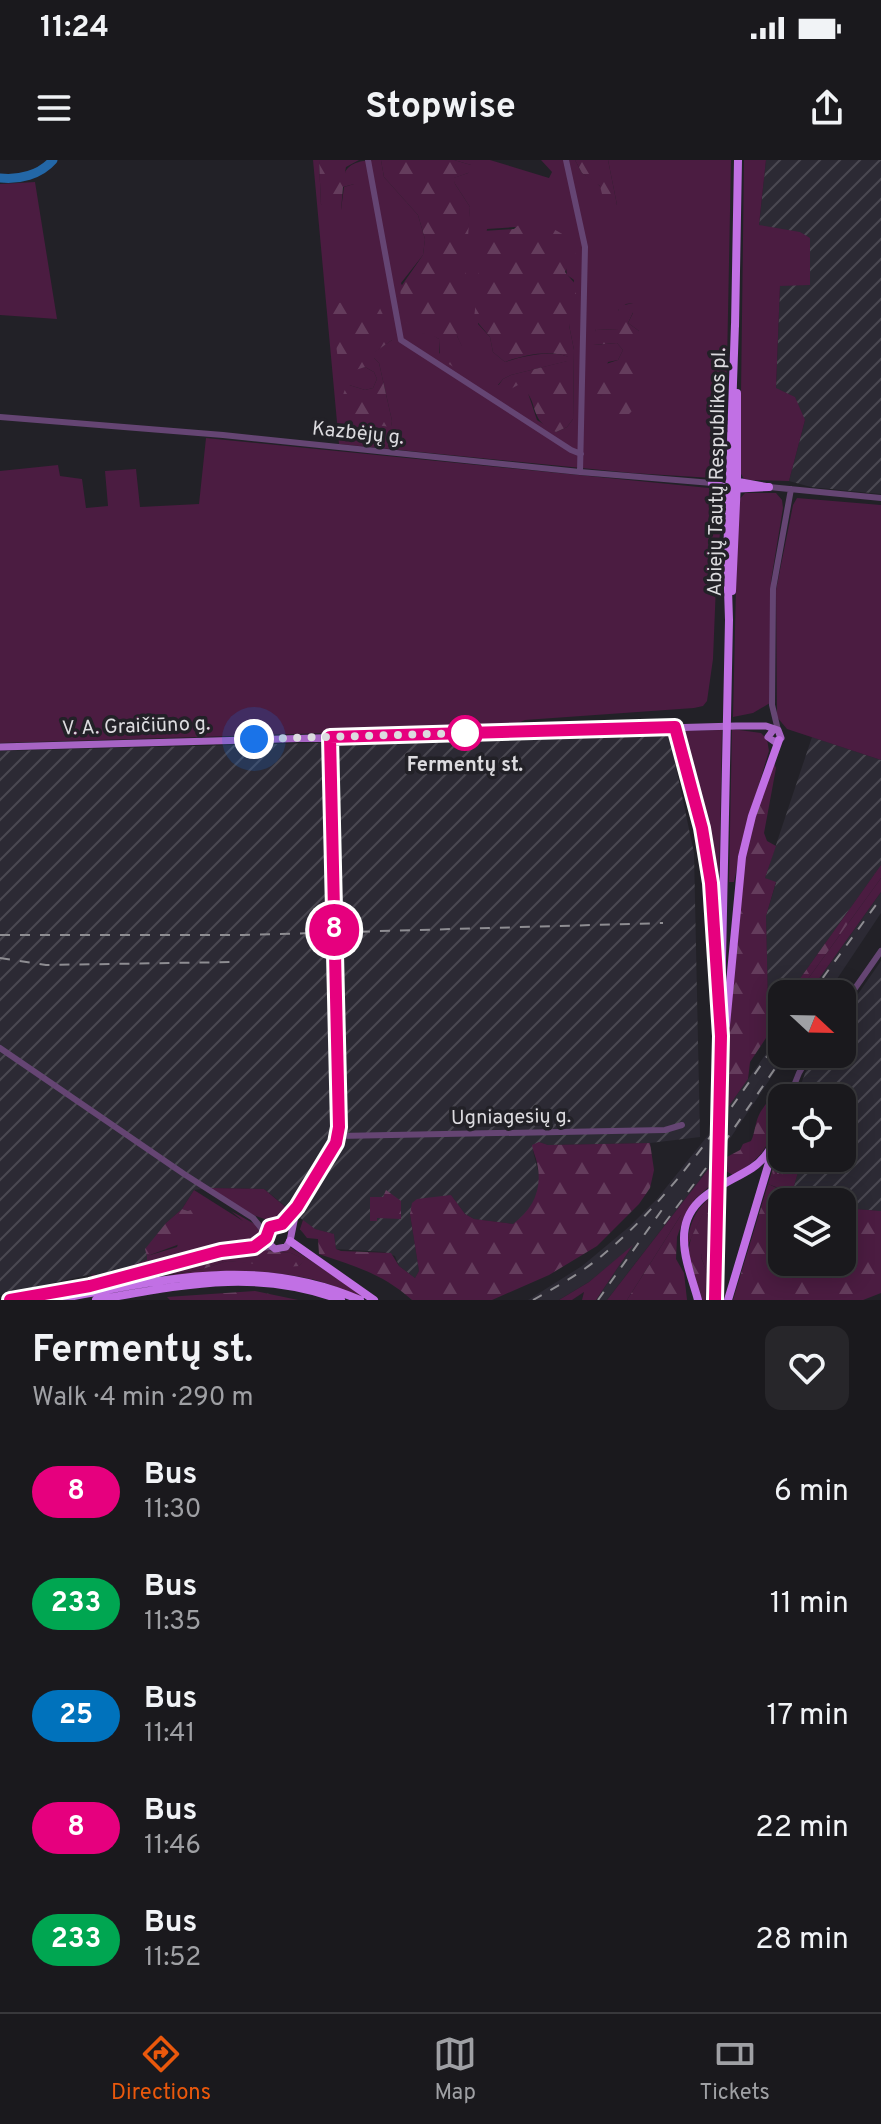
<!DOCTYPE html>
<meta charset="utf-8">
<style>
body{margin:0;font-family:Overpass,sans-serif;background:#27262a;color:#f1f3f6;height:100vh;display:flex;flex-direction:column;font-size:30px;white-space:nowrap}
*{box-sizing:border-box;margin:0}
p{font-size:26px;color:#9fa0a4}
.icon{flex:none;width:44px;height:44px;fill:none;stroke:currentColor;stroke-width:2;stroke-linecap:round;stroke-linejoin:round}
.map{position:relative;height:1140px;overflow:hidden}
.sheet{display:flex;flex-direction:column;background:#1a191d;flex:1}
.sheet>*{flex:none}
.badge{padding:0 16px;border-radius:26px;font-size:28px;line-height:52px}
.needle{width:52px;rotate:112deg}
.fabs{position:absolute;left:768px;top:820px;display:grid;gap:16px}
.fabs a{display:grid;place-items:center;width:88px;height:88px;border-radius:16px;background:#1a191d;box-shadow:0 4px 20px #0003,0 0 0 2px #38383b;font-size:40px}
.you{position:absolute;width:40px;height:40px;margin:-20px;border:6px solid #fff;border-radius:50%;background:#1a73e8;box-shadow:0 0 0 12px #1a73e833}
.map>.badge{position:absolute;translate:-50% -50%;box-shadow:0 0 0 4px #fff}
.round{display:grid;place-items:center;flex:none;width:84px;height:84px;border-radius:16px;background:#27262a}
.summary{display:flex;align-items:center;justify-content:space-between;height:136px;padding:0 32px}
h1{font-size:38px;font-weight:700;line-height:60px}
ul{padding:0;list-style:none}
li{display:flex;align-items:center;gap:24px;height:112px;padding:0 32px}
li div{flex:1}
li b{display:block;font-size:30px}
li em{font-style:normal}
li .badge{min-width:88px;font-weight:700;text-align:center}
.status{display:flex;justify-content:space-between;align-items:center;height:56px;padding:0 40px;background:#1a191d;direction:ltr}
.status svg{height:22px;fill:currentColor}
header{display:flex;justify-content:space-between;align-items:center;height:104px;padding:0 32px;background:#1a191d;font-size:36px;font-weight:700}
.menu{display:flex;justify-content:space-around;align-items:center;height:112px;border-top:2px solid #38383b;background:#1a191d;font-size:22px;color:#9fa0a4}
.menu a{display:grid;justify-items:center;gap:4px}
.menu .on{color:#ea580c}
.map>svg:first-child{display:block}
.built{fill:#2c2a34}
.industrial{fill:url(#industrial-furrows)}
.grass{fill:#4b1c41;fill-rule:evenodd}
.forest{fill:url(#forest-firs)}
.park{fill:url(#park-tufts)}
.lines{fill:none;stroke-linecap:round;stroke-linejoin:round}
.river{stroke:#2367a7;stroke-width:9}
.minor{stroke:#654573;stroke-width:6}
.major{stroke:#a764c4;stroke-width:7}
.highway{stroke:#c170e4;stroke-width:8}
.rail{stroke:#8e8d92;stroke-width:2;stroke-dasharray:10 10;stroke-linecap:butt}
.line-casing{stroke:#fff;stroke-width:18}
.line{stroke:#e6007e;stroke-width:12}
.walk{stroke:#dcdbdf;stroke-width:8;stroke-dasharray:0 14.4}
.stop-dot{fill:#fff;stroke:#e6007e;stroke-width:4}
.labels{text-anchor:middle;dominant-baseline:central;stroke-width:7;stroke-linejoin:round;paint-order:stroke}
.street-label{font-size:20px;fill:#dcdbdf;stroke:#222127}
.stop-label{font-size:20px;font-weight:bold;fill:#dcdbdf;stroke:#222127}
</style>
<div class="status"><b>11:24</b><svg viewBox="0 0 49 12"><path d="M0 12V9h3v3zM5 12V6h3v6zM10 12V3h3v9zM15 12V0h3v12zM26 1h20v11H26zM47 4h2v5h-2z"/></svg></div>
<header><svg class="icon" aria-label="menu" viewBox="0 0 24 24"><path d="M4 6h16M4 12h16M4 18h16"/></svg>Stopwise<svg class="icon" aria-label="share" viewBox="0 0 24 24"><path d="M12 15V3M7 8l5-5 5 5M5 13v7h14v-7"/></svg></header>
<div class="map">
<svg width="881" height="1140" viewBox="0 0 881 1140">
<defs>
<pattern id="industrial-furrows" width="10" height="10" patternUnits="userSpaceOnUse" patternTransform="scale(2)"><rect width="10" height="10" fill="#2c2a34"/><path d="M-1 1l2-2M0 10L10 0M9 11l2-2" fill="none" stroke="#4a4851"/></pattern>
<pattern id="forest-firs" width="22" height="20" patternUnits="userSpaceOnUse" patternTransform="scale(2)"><rect width="22" height="20" fill="#4b1c41"/><path d="M5 1l3.5 6h-7zM16 11l3.5 6h-7z" fill="#643c5c"/></pattern>
<pattern id="park-tufts" width="24" height="20" patternUnits="userSpaceOnUse" patternTransform="scale(2)"><rect width="24" height="20" fill="#4b1c41"/><path d="M3 7l-1-3M5 7V3M7 7l1-3M15 17l-1-3M17 17v-4M19 17l1-3" fill="none" stroke="#643c5c"/></pattern>
</defs>
<rect width="100%" height="100%" fill="#222127"/>
<path class="built" d="M881 732V753L827 834H808Z
M782 871V894H787L725 986 726 950Z
M713 969V1003L607 1140H596L631 1088 589 1122 559 1140H528L582 1106 630 1066 656 1040Z"/>
<path class="industrial" d="M766 0H881V334L811 327 789 321 805 260 776 229 780 125H810L759 65Z
M669 574 694 693 700 977 650 983 548 985 539 982 533 991 540 1019 537 1034 528 1053 513 1064 474 1059 465 1054 451 1035 410 1054 419 1111 415 1118 399 1106 395 1096 384 1092 336 1089 334 1074 314 1069 264 1029 210 1028 194 1030 182 1049 166 1063 148 1100 102 1116 92 1114 0 1135V591Z
M812 577 881 600V705L789 834H782L780 847 768 842 766 756 776 723 765 718Z
M881 801V1051L842 1048V1042H808L794 1037 792 1033 802 998H842V938H796L807 908 816 894H842V857Z"/>
<path class="grass" d="M313 0H319L321 44 341 50 344 27 354 24 345 12C352 0 367 0 381 0L384 17 418 55 425 79 423 95 401 123 422 173 432 174 439 179V193L462 206V187L457 176 470 47 455 24 453 18 468 13 471 5 454 0H490L549 18 552 12 541 0H575L582 13 596 22 617 45 608 0H731L727 205 721 313 712 318 632 313 339 284ZM516 67 566 107 567 115 574 120 569 165 574 190 573 259 567 267 556 272 537 260 527 230 519 225H498L503 219 511 215 568 201 569 197C551 189 523 196 505 202L493 192 490 177 478 164 479 128 487 69ZM633 143V153L628 163 639 171 602 236 598 234 608 202 618 200 623 190 617 183 593 185 596 169 618 170V150L626 144ZM392 174V180L374 192V198L379 203 392 261 391 266 349 225 365 230 373 228 377 219 374 212 365 207 352 209Z
M744 0H766L759 65 800 72 810 78V125L780 126 776 228 795 237 805 260 789 321 750 320 744 319 740 312Z
M35 22 57 159 0 155V24Z
M206 278 719 329 724 338 717 400 713 499 707 541 703 546 694 548 525 560 516 564 394 571 0 583V311L58 305 60 316 82 319 86 348 108 346 105 311 136 309 140 347 199 344Z
M745 333H776L782 340 783 348 771 421 770 543 753 553 733 557 738 341Z
M797 338 881 345V600L787 569 777 557 776 430 793 345Z
M732 569 761 573 767 579 769 591 744 674 734 722H729Z
M722 570 718 782H717L710 686 680 574 684 571Z
M881 718V732L808 834H797Z
M713 1003 712 1024 694 1040 684 1057 681 1055 627 1140H607Z
M210 1028 264 1029 288 1049 281 1056 284 1059C260 1066 230 1041 210 1028Z
M194 1030 243 1061 231 1051 260 1067 263 1077 254 1083 221 1086 102 1120 93 1118 91 1114 102 1116 147 1100V1096L177 1087 188 1051 182 1049Z
M712 1036 709 1140H706L705 1125 708 1116 701 1097 709 1051 703 1054 687 1087C689 1065 694 1050 712 1036Z
M633 1085 596 1140H582L584 1132 572 1140H559L589 1122Z
M290 1087 370 1140C349 1133 328 1122 306 1118 228 1101 152 1119 74 1133L142 1116 144 1120 203 1109 227 1101 299 1106 305 1100 291 1093 256 1090 268 1089 282 1092Z"/>
<path class="forest" d="M319 0H359L346 7 345 12 355 19 354 24 343 27 341 50 338 53 331 52 321 44Z
M381 0H454L471 5 473 8 468 13 454 18 455 24 470 47 462 168 457 176 462 186V206L459 210 440 199 439 179C432 174 428 175 420 173 401 167 402 145 400 128L423 95 425 79 418 55 384 17Z
M575 0H608L617 45 602 34 600 26 582 13Z
M523 61C539 62 578 74 575 95 574 101 567 106 565 112L576 125V154L569 165 574 190 573 259 567 267 556 272C525 259 542 239 518 225L507 231 499 230 498 226 503 219 511 215 567 201 568 197C552 189 522 195 505 202L493 192 490 177 474 158C478 129 479 100 483 71L514 69Z
M370 140 377 142 392 174V180L375 192 374 198 379 203 392 261 391 267 344 261C344 249 339 232 349 225L365 230 373 228 377 219 374 212 365 207 346 213 339 207 331 147 337 143Z
M633 143 636 146 628 163 639 171 634 249 628 255 611 257 606 253 602 236 590 233 589 224 603 205 618 200 623 190 617 183 593 185 591 183 596 169 618 170V151L620 146Z
M774 603 776 608 764 673 767 681 776 686 765 718 776 722 766 756 768 842 779 846 782 843V854L750 902 748 919 726 950 727 892 742 712 754 656Z
M881 705V718L797 834H789Z
M780 928 784 933C769 974 776 991 733 1015L724 1010 725 998 740 990 743 984 751 981C755 973 755 963 759 955 761 950 775 931 780 928Z
M539 982 548 985 650 983 654 1010 650 1028 639 1044 597 1086 549 1115 492 1140H412C383 1114 355 1106 319 1094L318 1079 307 1078 300 1069 303 1060 315 1069 334 1074 336 1089 341 1091 391 1093 399 1106 415 1118 419 1111 410 1054 412 1043 417 1039 451 1035 465 1054 474 1059 513 1064C533 1049 543 1029 537 1003 536 997 533 992 532 985Z
M768 1024 808 1042H782V1102H842V1048L881 1051V1133L863 1140H733Z
M386 1030 401 1041V1059L377 1058V1061H370V1037H383Z
M706 1047 709 1050C707 1067 706 1082 701 1097L708 1116 705 1126 706 1140H701L688 1092 691 1078Z
M196 1048 199 1062 188 1081 147 1096 145 1089 166 1063 182 1049 188 1051Z
M681 1055H684V1057L677 1077 676 1099 684 1113 687 1140H627Z
M256 1090 291 1093 306 1100 299 1106 287 1107 227 1101 203 1109 142 1119V1116L217 1095Z
M255 1131 298 1140H170L167 1137Z"/>
<path class="park" d="M782 980V998H802L792 1033 768 1024Z"/>
<g class="lines">
<path class="river" d="M0 18C19 20 40 15 53 0"/>
<path class="minor" d="M368 0 401 180 571 290 581 294
M566 0 585 87 580 312
M0 257 223 275 580 312 712 323
M769 327 881 338
M778 570 772 545 773 429 791 329
M842 847 881 791
M0 888 184 1014 253 1058 266 1074
M789 938 799 913 810 894
M338 976 665 970 682 965
M776 980 782 961
M10 1140 114 1120 221 1091 272 1087"/>
<path class="major" d="M0 587 736 566H766L778 570 781 578 775 582 768 577 774 569
M282 1064 296 1049 338 976 330 577
M282 1064 273 1065 266 1074 268 1083 275 1089 286 1087 290 1081 296 1051"/>
<path class="highway" d="M735 167 738 0
M733 321 766 327
M712 323 729 329 769 327
M732 431 737 321V233
M675 567 702 668 709 706 717 842
M726 865 742 697 752 656 779 580
M290 1081 374 1140
M52 1140C161 1121 254 1094 360 1140
M96 1140C182 1125 256 1108 341 1140
M698 1140C693 1121 684 1100 684 1080 683 1037 722 1027 752 1008 763 1001 769 991 776 980
M715 1140 729 460 727 398 735 164
M728 1140 773 989"/>
<path class="rail" d="M0 775H244L663 763
M0 798 46 805 233 802
M811 834 881 738
M664 1064 715 996 785 894
M533 1140C558 1126 583 1112 605 1093 677 1033 728 951 782 875
M598 1140 664 1047"/>
</g>
<g class="lines">
<g class="line-casing">
<path id="line" d="M10 1140 90 1126 221 1091 254 1087 266 1078 270 1067 282 1064 297 1047 336 983 339 967 330 577 675 567 702 668 711 723 721 876 715 1140"/>
</g>
<use href="#line" class="line"/>
<path class="walk" d="M254 579 465 573"/>
</g>
<circle class="stop-dot" cx="465" cy="573" r="16"/>
<g class="labels">
<g class="street-label">
<text transform="translate(358 274) rotate(6)">Kazbėjų g.</text>
<text transform="translate(718 312) rotate(-89)">Abiejų Tautų Respublikos pl.</text>
<text transform="translate(136 567) rotate(-2)">V. A. Graičiūno g.</text>
<text transform="translate(511 958) rotate(-1)">Ugniagesių g.</text>
</g>
<g class="stop-label">
<text x="465" y="606">Fermentų st.</text>
</g>
</g>
</svg>
<div class="fabs">
<a><svg class="needle" viewBox="-14 -14 28 28"><path d="M0-13l5 13h-10z" fill="#e53935"/><path d="M0 13l5-13h-10z" fill="#9fa0a4"/></svg></a>
<a><svg class="icon" aria-label="locate" viewBox="0 0 24 24"><circle cx="12" cy="12" r="6"/><path d="M12 2v4M12 18v4M2 12h4M18 12h4"/></svg></a>
<a><svg class="icon" aria-label="layers" viewBox="0 0 24 24"><path d="M12 4l9 5-9 5-9-5zM3 14l9 5 9-5"/></svg></a>
</div>
<div class="you" style="left:254px;top:579px"></div>
<b class="badge" style="left:334px;top:770px;background:#e6007e;color:#fff">8</b>
</div>
<section class="sheet">
<div class="summary"><div><h1>Fermentų st.</h1><p>Walk · 4 min · 290 m</p></div><a class="round"><svg class="icon" aria-label="heart" viewBox="0 0 24 24"><path d="M12 20l-8-8c-3-5 5-10 8-4 3-6 11-1 8 4z"/></svg></a></div>
<ul>
<li><span class="badge" style="background:#e6007e;color:#fff">8</span><div><b>Bus</b><p>11:30</p></div><em>6 min</em></li>
<li><span class="badge" style="background:#00a651;color:#fff">233</span><div><b>Bus</b><p>11:35</p></div><em>11 min</em></li>
<li><span class="badge" style="background:#0072bc;color:#fff">25</span><div><b>Bus</b><p>11:41</p></div><em>17 min</em></li>
<li><span class="badge" style="background:#e6007e;color:#fff">8</span><div><b>Bus</b><p>11:46</p></div><em>22 min</em></li>
<li><span class="badge" style="background:#00a651;color:#fff">233</span><div><b>Bus</b><p>11:52</p></div><em>28 min</em></li>
</ul>
</section>
<nav class="menu">
<a class="on"><svg class="icon" aria-label="directions" viewBox="0 0 24 24"><path d="M12 3l9 9-9 9-9-9zM9 14v-3h6M13 9l2 2-2 2"/></svg>Directions</a>
<a><svg class="icon" aria-label="map" viewBox="0 0 24 24"><path d="M3 6l6-2 6 2 6-2v14l-6 2-6-2-6 2zM9 4v14M15 6v14"/></svg>Map</a>
<a><svg class="icon" aria-label="tickets" viewBox="0 0 24 24"><path d="M3 7h18v10H3zM15 7v10"/></svg>Tickets</a>
</nav>
